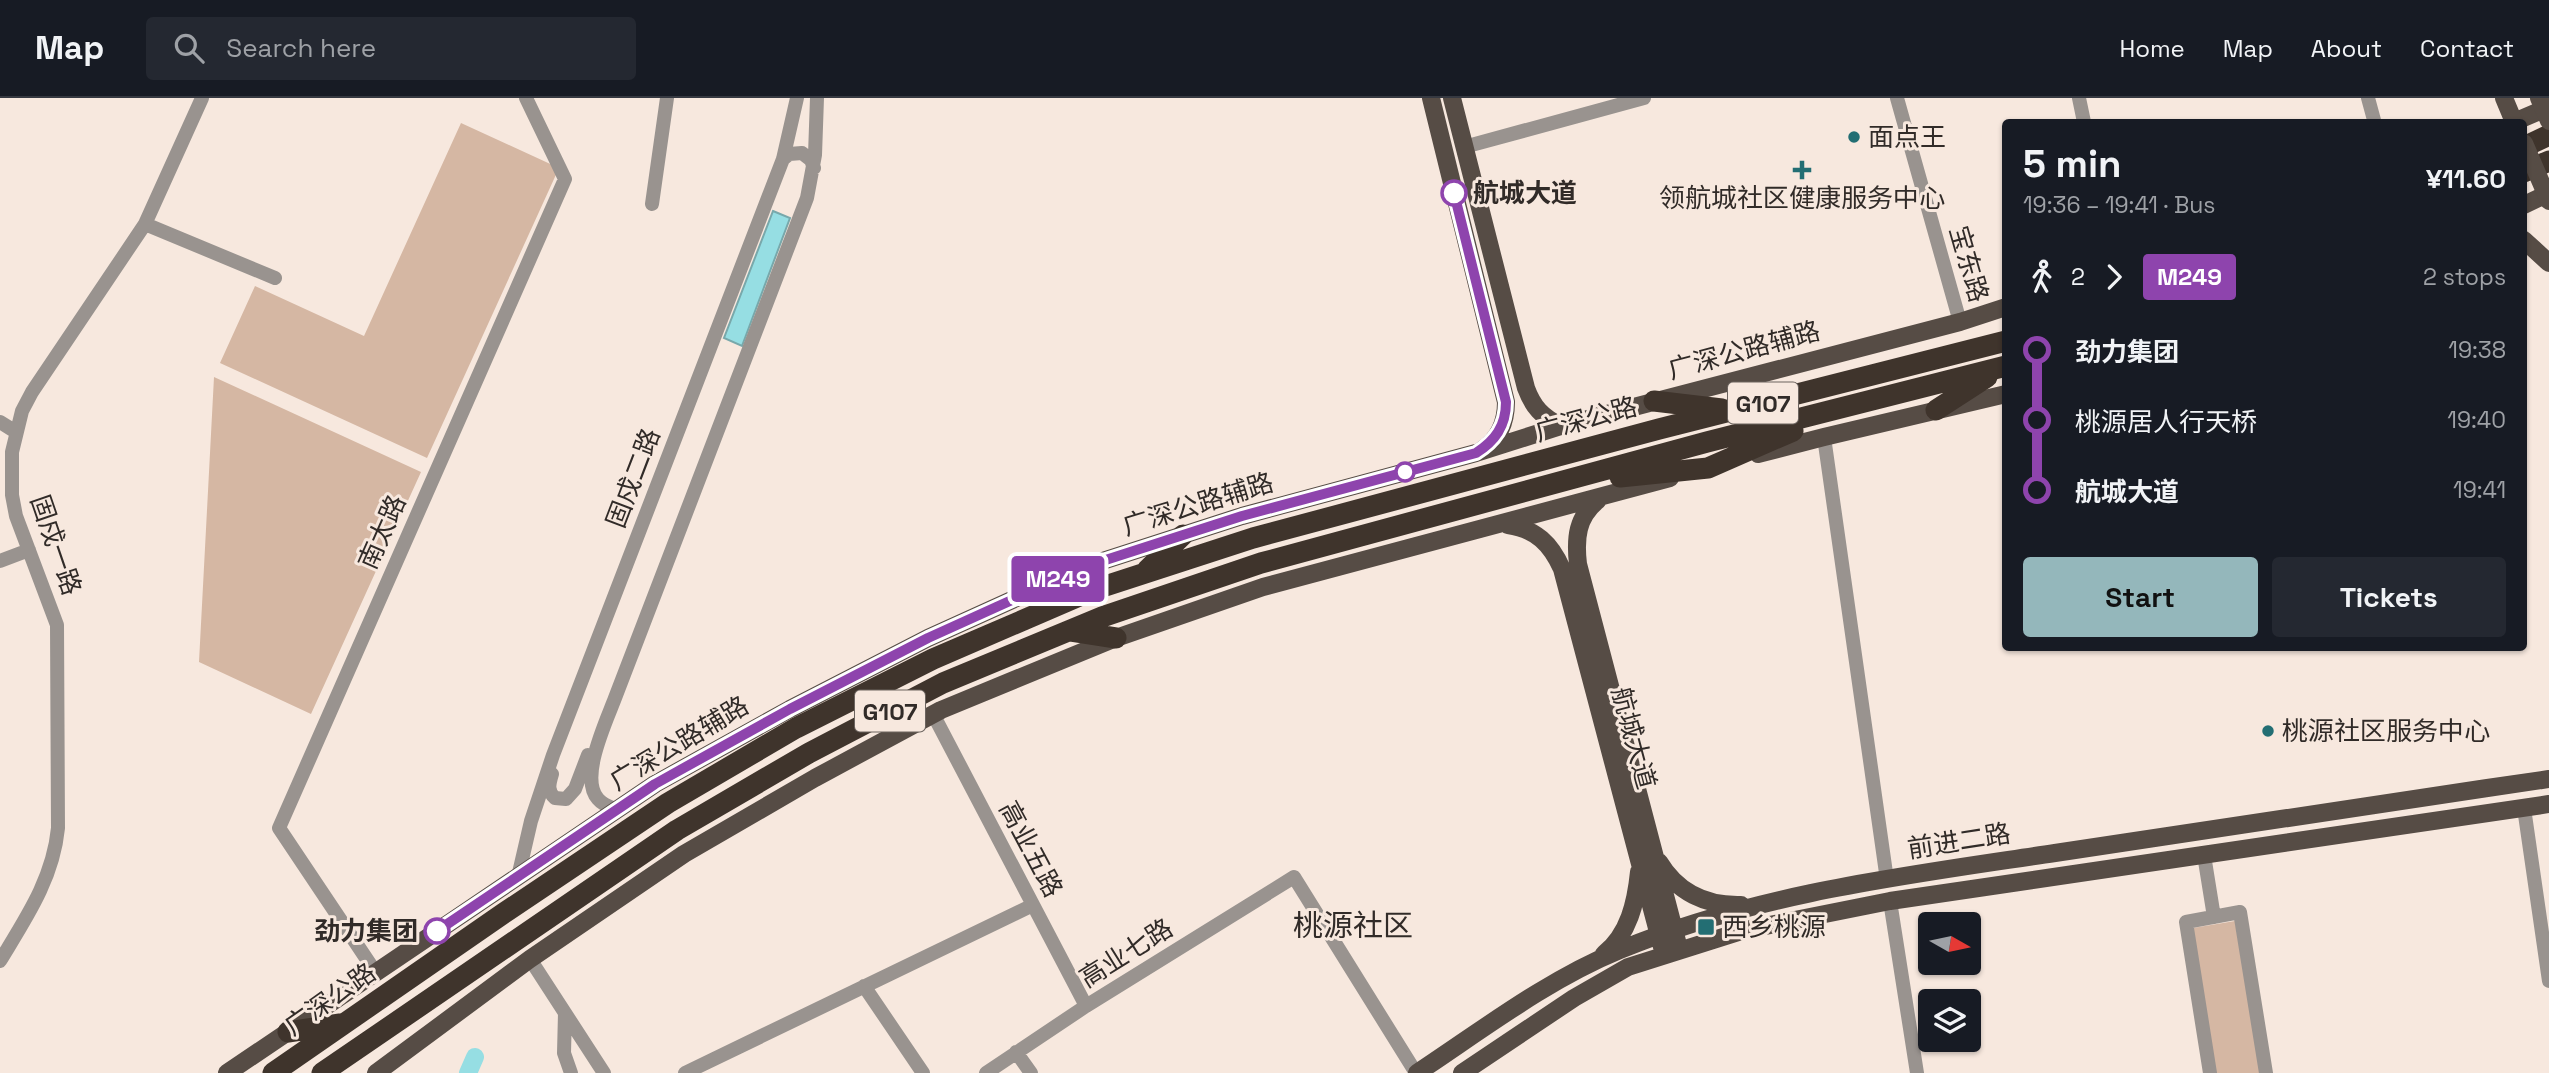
<!DOCTYPE html>
<meta charset="utf-8">
<style>
body{margin:0;font-family:"Space Grotesk","Noto Sans SC",sans-serif;background:#242831;color:#f1f3f6;height:100vh;display:flex;flex-direction:column;font-size:26px;white-space:nowrap}
*{box-sizing:border-box;margin:0}
p{font-size:23px;color:#9ea1a6}
.icon{flex:none;width:38px;height:38px;fill:none;stroke:currentColor;stroke-width:2;stroke-linecap:round;stroke-linejoin:round}
.map{position:relative;flex:1;overflow:hidden}
.panel{position:absolute;left:2002px;top:21px;width:525px;height:532px;display:flex;flex-direction:column;background:#171b24;border-radius:7px;box-shadow:0 2px 5px #0004}
.panel>*{flex:none}
.badge{padding:0 14px;border-radius:5px;font-size:24px;line-height:46px}
.needle{width:46px;rotate:99deg}
.buttons{position:absolute;left:1918px;top:814px;display:grid;gap:14px}
.buttons a{display:grid;place-items:center;width:63px;height:63px;border-radius:7px;background:#171b24;box-shadow:0 2px 5px #0004;font-size:35px}
.map>.badge{position:absolute;translate:-50% -50%;box-shadow:0 0 0 4px #fff}
.legs{display:flex;align-items:center;gap:10px;height:77px;padding:0 21px;font-size:23px}
.legs p{margin-inline-start:auto}
.head{display:flex;align-items:center;justify-content:space-between;height:119px;padding:0 21px}
h1{font-size:38px;font-weight:800;line-height:52px}
.cta{display:flex;gap:14px;margin-top:auto;padding:14px 21px}
.cta a{flex:1;height:80px;border-radius:7px;background:#94b7bb;color:#111;font-size:28px;font-weight:800;line-height:80px;text-align:center}
.cta a+a{background:#242831;color:#f1f3f6}
ul{padding:0 21px;list-style:none}
li{display:flex;align-items:center;gap:24px;height:70px;font-size:26px}
li i{display:grid;place-items:center;width:10px;height:100%;margin:0 9px;background:currentColor}
li i::after{content:'';width:18px;height:18px;margin:-9px;border:5px solid;border-radius:50%;background:#171b24}
li p{margin-inline-start:auto}
li:first-child i{background:linear-gradient(#0000 50%,currentColor 0)}
li:last-child i{background:linear-gradient(currentColor 50%,#0000 0)}
header{display:flex;align-items:center;gap:42px;box-sizing:border-box;height:98px;padding:0 35px;background:#171b24;border-bottom:2px solid #363941}
header strong{font-size:33px}
nav{display:flex;gap:38px;margin-inline-start:auto;font-size:24px}
.search{width:490px;height:63px;background:#242831;display:flex;align-items:center;gap:18px;box-sizing:border-box;padding:0 24px;border-radius:7px;color:#9ea1a6;font-size:26px}
.map>svg:first-child{display:block}
.green{fill:#d5b7a3}
.water{fill:#96dee3;stroke:#78a8ab;stroke-width:2}
.lines{fill:none;stroke-linecap:round;stroke-linejoin:round}
.river{stroke:#96dee3;stroke-width:18}
.minor{stroke:#99938f;stroke-width:14}
.major{stroke:#564c45;stroke-width:18}
.highway{stroke:#3f342c;stroke-width:21}
.major-bridge{stroke:#564c45;stroke-width:18}
.line-1-casing{stroke:#fff;stroke-width:16}
.line-1{stroke:#8e44ad;stroke-width:10}
.poi-dot{fill:#236e73;stroke:#f7e8de;stroke-width:2.5}
.stop-1-dot{fill:#fff;stroke:#8e44ad;stroke-width:3.5}
.labels{text-anchor:middle;dominant-baseline:central;stroke-width:6;stroke-linejoin:round;paint-order:stroke}
.shield{fill:#f7e8de;stroke:#6c645f;stroke-width:2}
.shield-label{font-size:24px;font-weight:bold;fill:#312b28}
.poi-label{font-size:26px;fill:#312b28;stroke:#f7e8de;text-anchor:start}
.stop-label{font-size:26px;font-weight:bold;fill:#312b28;stroke:#f7e8de;text-anchor:start}
.street-label{font-size:26px;fill:#312b28;stroke:#f7e8de}
.quarter-label{font-size:30px;fill:#312b28;stroke:#f7e8de}
</style>
<header>
<strong>Map</strong>
<div class="search"><svg class="icon" aria-label="search" viewBox="0 0 24 24"><circle cx="10" cy="10" r="6"/><path d="M15 15l6 6"/></svg>Search here</div>
<nav><a>Home</a><a>Map</a><a>About</a><a>Contact</a></nav>
</header>
<div class="map">
<svg width="2549" height="975" viewBox="0 0 2549 975">
<rect width="100%" height="100%" fill="#f7e8de"/>
<path class="green" d="M461 25 559 70 427 360 220 265 255 188 364 238Z
M214 279 421 374 311 616 199 564Z
M2235 823 2260 975H2216L2193 830Z"/>
<path class="water" d="M773 113 790 120 742 248 724 240Z"/>
<g class="lines">
<path class="river" d="M468 975 475 959"/>
<path class="minor" d="M1897 0 1960 224
M2079 0 2084 24
M2368 0 2374 22
M1464 49 1644 0
M783 61 789 56 802 55 811 62 814 70
M652 106 667 0
M145 126 275 180
M0 324 16 334
M1824 339 1887 782
M0 463 29 452
M933 616 1086 908
M552 676C549 686 547 693 555 700L566 701 575 691 588 657
M2524 710 2549 883
M617 712C610 709 603 707 598 701 579 680 606 624 615 600L807 100 815 57 817 0
M2204 757 2214 819
M518 779 531 723 553 657 783 61 797 0
M1890 803 1917 975
M530 861 604 975
M0 863C26 820 53 781 58 730L57 527 16 418 12 397V354L22 313 32 294 145 126 202 0
M376 875 279 730 565 81 526 0
M864 888 923 975
M565 915 564 955 571 975
M1016 954 1031 975
M685 975 1033 807
M986 975 1086 908 1294 779 1416 975
M2210 975 2186 824 2240 814 2266 975"/>
<path class="major" d="M1431 0 1506 304C1506 324 1499 341 1482 352
M1452 0 1526 290C1533 309 1542 319 1561 328
M2514 24 2549 9
M2524 107 2549 95
M2524 142 2549 165
M1758 356 1824 339 2006 296
M1598 402C1577 419 1575 440 1578 466L1677 843
M1508 427C1536 431 1551 446 1562 471L1662 849
M1659 764C1677 794 1706 808 1741 807
M1604 856C1629 836 1636 804 1639 774
M227 975 655 686 790 611 928 540 1087 468 1242 418 1476 355 1561 328 1960 224 2006 209
M376 975 530 861 684 756 815 680 941 612 1116 540 1263 489 1670 380
M1417 975C1482 932 1547 882 1620 852 1757 795 1909 777 2055 755 2219 730 2384 705 2549 681
M1462 975 1574 900 1628 869 1745 832 1890 803 2549 706"/>
<path class="highway" d="M2524 49 2549 37
M2524 74 2549 63
M1654 303 1722 311
M1936 312 1987 279
M1620 379 1708 370 1793 333
M1147 472 1183 437
M1071 533 1116 540
M288 934 340 926
M273 975 504 815 668 705 796 630 933 561 1093 492 1253 440 1659 331 2006 243
M322 975 677 732 809 655 943 585 1102 519 1261 465 1707 344 2006 268"/>
<path class="major-bridge" d="M2504 0 2514 24
M2539 0 2549 23
M2524 45 2549 103"/>
</g>
<g class="lines">
<g class="line-1-casing">
<path id="line-1" d="M437 833 655 686 790 611 928 540 1087 468 1242 418 1476 355C1495 343 1506 328 1506 304L1454 95"/>
</g>
<use href="#line-1" class="line-1"/>
</g>
<g class="poi-dot">
<circle cx="1854" cy="39" r="7"/>
<path d="M1798.5 61.5h7v7h7v7h-7v7h-7v-7h-7v-7h7z"/>
<circle cx="2268" cy="633" r="7"/>
<rect x="1697" y="820" width="18" height="18" rx="3.5"/>
</g>
<g class="stop-1-dot">
<circle cx="1454" cy="95" r="12"/>
<circle cx="1405" cy="374" r="9"/>
<circle cx="437" cy="833" r="12"/>
</g>
<g class="labels">
<g class="shield">
<rect x="1728" y="284.5" width="70" height="41" rx="5"/>
<rect x="855" y="592.5" width="70" height="41" rx="5"/>
</g>
<g class="shield-label">
<text x="1763" y="305">G107</text>
<text x="890" y="613">G107</text>
</g>
<g class="poi-label">
<text x="1868" y="39">面点王</text>
<text x="1802" y="100" text-anchor="middle">领航城社区健康服务中心</text>
<text x="2282" y="633">桃源社区服务中心</text>
<text x="1722" y="829">西乡桃源</text>
</g>
<g class="stop-label">
<text x="1473" y="95">航城大道</text>
<text x="418" y="833" text-anchor="end">劲力集团</text>
</g>
<g class="street-label">
<text transform="translate(1969 166) rotate(74)">宝东路</text>
<text transform="translate(1744 252) rotate(-15)">广深公路辅路</text>
<text transform="translate(1586 321) rotate(-15)">广深公路</text>
<text transform="translate(633 380) rotate(-69)">固戍二路</text>
<text transform="translate(1198 406) rotate(-17)">广深公路辅路</text>
<text transform="translate(382 434) rotate(-66)">南太路</text>
<text transform="translate(56 447) rotate(71)">固戍一路</text>
<text transform="translate(1634 640) rotate(75)">航城大道</text>
<text transform="translate(679 645) rotate(-31)">广深公路辅路</text>
<text transform="translate(1959 743) rotate(-9)">前进二路</text>
<text transform="translate(1031 751) rotate(62)">高业五路</text>
<text transform="translate(1126 855) rotate(-32)">高业七路</text>
<text transform="translate(330 901) rotate(-35)">广深公路</text>
</g>
<g class="quarter-label">
<text x="1353" y="827">桃源社区</text>
</g>
</g>
</svg>
<div class="buttons">
<a><svg class="needle" viewBox="-14 -14 28 28"><path d="M0-13l5 13h-10z" fill="#e53935"/><path d="M0 13l5-13h-10z" fill="#9ea1a6"/></svg></a>
<a><svg class="icon" aria-label="layers" viewBox="0 0 24 24"><path d="M12 4l9 5-9 5-9-5zM3 14l9 5 9-5"/></svg></a>
</div>
<b class="badge" style="left:1058px;top:481px;background:#8e44ad;color:#fff">M249</b>
<section class="panel">
<div class="head"><div><h1>5 min</h1><p>19:36 – 19:41 · Bus</p></div><b>¥11.60</b></div>
<div class="legs"><svg class="icon" aria-label="walk" viewBox="0 0 24 24"><circle cx="13" cy="4" r="2"/><path d="M13 8l-2 6 4 7M11 14l-3 7M7 12l3-4h3l4 4"/></svg>2<svg class="icon" aria-label="forward" viewBox="0 0 24 24"><path d="M9 5l7 7-7 7"/></svg><b class="badge" style="background:#8e44ad;color:#fff">M249</b><p>2 stops</p></div>
<ul>
<li><i style="color:#8e44ad"></i><b>劲力集团</b><p>19:38</p></li>
<li><i style="color:#8e44ad"></i><span>桃源居人行天桥</span><p>19:40</p></li>
<li><i style="color:#8e44ad"></i><b>航城大道</b><p>19:41</p></li>
</ul>
<div class="cta"><a>Start</a><a>Tickets</a></div>
</section>
</div>
